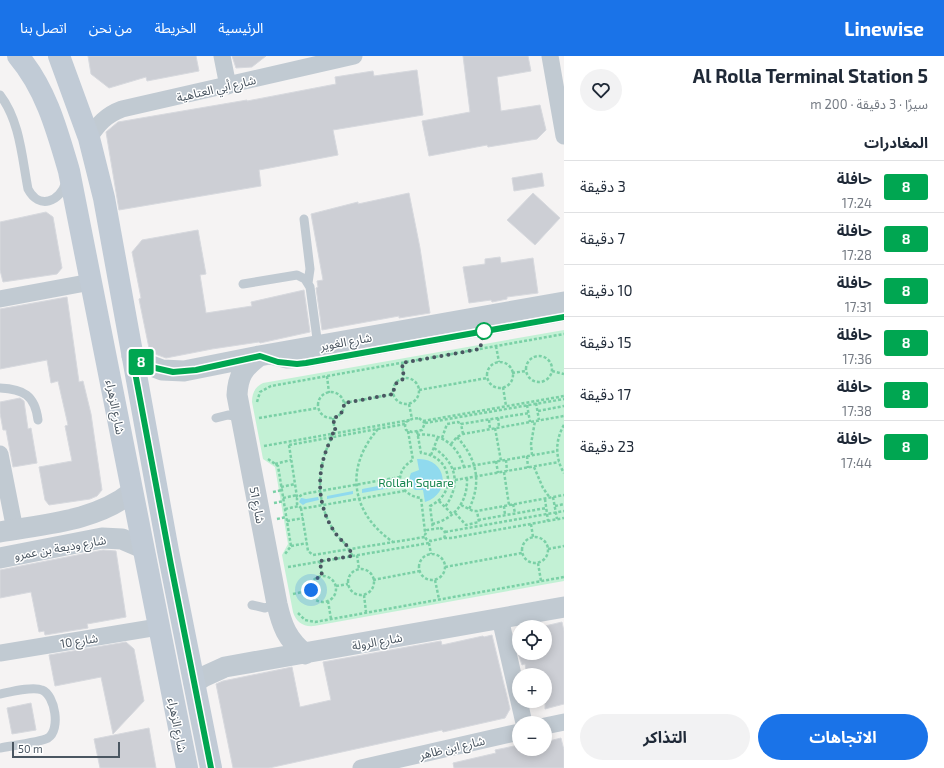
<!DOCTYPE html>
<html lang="ar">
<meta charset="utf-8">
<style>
body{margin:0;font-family:"Exo 2","Noto Sans Arabic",sans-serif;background:#f2f2f3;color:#1f2937;direction:rtl;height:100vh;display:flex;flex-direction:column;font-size:15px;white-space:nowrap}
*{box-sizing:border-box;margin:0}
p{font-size:13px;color:#747a83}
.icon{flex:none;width:22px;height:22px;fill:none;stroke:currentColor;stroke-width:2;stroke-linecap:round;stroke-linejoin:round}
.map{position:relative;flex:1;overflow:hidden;direction:ltr}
.drawer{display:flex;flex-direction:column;background:#fff;width:380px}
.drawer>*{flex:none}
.badge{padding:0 8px;border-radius:3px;font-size:14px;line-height:26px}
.tools{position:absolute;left:512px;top:564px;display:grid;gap:8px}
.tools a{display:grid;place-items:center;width:40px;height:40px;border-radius:50%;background:#fff;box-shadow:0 2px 10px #0003;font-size:20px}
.scale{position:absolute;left:12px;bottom:10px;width:108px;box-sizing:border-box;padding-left:4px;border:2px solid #4a5661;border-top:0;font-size:11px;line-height:14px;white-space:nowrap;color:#4a5661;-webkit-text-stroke:3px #fff;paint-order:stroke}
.you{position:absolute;width:20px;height:20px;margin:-10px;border:3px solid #fff;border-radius:50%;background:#1a73e8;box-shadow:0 0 0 6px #1a73e833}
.map>.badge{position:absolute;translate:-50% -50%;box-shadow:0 0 0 2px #fff}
h2{padding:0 16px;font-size:15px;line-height:36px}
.round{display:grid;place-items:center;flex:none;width:42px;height:42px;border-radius:21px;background:#f2f2f3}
.summary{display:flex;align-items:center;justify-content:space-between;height:68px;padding:0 16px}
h1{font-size:19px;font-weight:700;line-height:30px}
.primary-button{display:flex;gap:8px;margin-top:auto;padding:8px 16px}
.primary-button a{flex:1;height:46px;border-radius:24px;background:#1a73e8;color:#fff;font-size:16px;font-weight:700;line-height:46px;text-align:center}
.primary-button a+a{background:#f2f2f3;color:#1f2937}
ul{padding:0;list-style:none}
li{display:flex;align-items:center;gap:12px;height:52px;padding:0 16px;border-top:1px solid #e0e1e3}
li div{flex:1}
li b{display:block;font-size:15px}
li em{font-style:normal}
li .badge{min-width:44px;font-weight:700;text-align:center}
header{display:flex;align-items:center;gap:24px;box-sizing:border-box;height:56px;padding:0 20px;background:#1a73e8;color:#fff}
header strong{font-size:19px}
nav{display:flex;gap:22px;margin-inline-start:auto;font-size:14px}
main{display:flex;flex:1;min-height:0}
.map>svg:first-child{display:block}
.green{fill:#c3f1d5}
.water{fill:#90daee}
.building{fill:#cdcfd5;stroke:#d7d9de}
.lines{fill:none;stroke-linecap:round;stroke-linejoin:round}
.path{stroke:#7ad0a6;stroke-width:2.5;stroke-dasharray:3 2;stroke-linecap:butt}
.service{stroke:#c1cad2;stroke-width:9}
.minor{stroke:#c1cad2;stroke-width:17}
.tertiary{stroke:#c1cad2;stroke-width:21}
.secondary{stroke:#c1cbd6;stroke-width:22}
.line-casing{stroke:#fff;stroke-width:9}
.line{stroke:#00a651;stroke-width:6}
.walk{stroke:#4a5661;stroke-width:4;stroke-dasharray:0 7.2}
.stop-dot{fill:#fff;stroke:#00a651;stroke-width:2}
.labels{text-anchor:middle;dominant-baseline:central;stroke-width:3;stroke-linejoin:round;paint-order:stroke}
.street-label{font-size:12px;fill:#4a5661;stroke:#fff}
.park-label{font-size:12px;fill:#17864f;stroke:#fff}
</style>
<header>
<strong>Linewise</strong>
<nav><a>الرئيسية</a><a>الخريطة</a><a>من نحن</a><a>اتصل بنا</a></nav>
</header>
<main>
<section class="drawer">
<div class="summary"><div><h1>Al Rolla Terminal Station 5</h1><p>سيرًا · 3 دقيقة · 200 m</p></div><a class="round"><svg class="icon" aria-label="heart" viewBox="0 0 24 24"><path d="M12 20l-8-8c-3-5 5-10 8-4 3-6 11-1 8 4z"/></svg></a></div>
<h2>المغادرات</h2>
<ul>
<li><span class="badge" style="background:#00a651;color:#fff">8</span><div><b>حافلة</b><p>17:24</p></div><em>3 دقيقة</em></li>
<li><span class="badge" style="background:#00a651;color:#fff">8</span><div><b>حافلة</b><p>17:28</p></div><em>7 دقيقة</em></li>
<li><span class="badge" style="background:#00a651;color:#fff">8</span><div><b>حافلة</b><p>17:31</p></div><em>10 دقيقة</em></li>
<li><span class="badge" style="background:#00a651;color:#fff">8</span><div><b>حافلة</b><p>17:36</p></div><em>15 دقيقة</em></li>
<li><span class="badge" style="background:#00a651;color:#fff">8</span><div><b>حافلة</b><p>17:38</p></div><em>17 دقيقة</em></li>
<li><span class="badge" style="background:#00a651;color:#fff">8</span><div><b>حافلة</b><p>17:44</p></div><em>23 دقيقة</em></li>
</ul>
<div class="primary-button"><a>الاتجاهات</a><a>التذاكر</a></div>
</section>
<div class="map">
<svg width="564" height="712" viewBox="0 0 564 712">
<rect width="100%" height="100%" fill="#f5f3f3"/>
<path class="green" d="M564 274V525L314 570C303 571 296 566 293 556L282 499 288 488 275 411 263 403 252 346C252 337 255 331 263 327Z"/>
<path class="water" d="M417 403C446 401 453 437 425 446L423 434H415C409 429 408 424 411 417L419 414Z
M389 428 390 429V432L362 437V433Z
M353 435V438L327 443V440Z
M318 441 319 444 306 447 303 449 299 446 301 442H302L306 443Z"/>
<path class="building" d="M88 0H196L199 15 147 25 146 21 109 32 91 18Z
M232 0H266L252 11 236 12Z
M463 0H528L531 15 497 21 501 55 540 49 546 74 537 83 488 91 487 89 429 100 422 65 470 56Z
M417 14 423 59 333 74 338 99 259 114 261 130 119 154 106 76 118 66 247 44V45L336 28 335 21 373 15 374 20Z
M542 117 544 130 514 135 512 122Z
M409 137 420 192 430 257 399 262V260L322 274 316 232 318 231 317 225 323 224 311 158 358 146V148Z
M533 137 560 162 535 189 507 164Z
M46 156 53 161 62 212 57 218 3 226 0 214V166Z
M198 174 206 218 200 219 206 257 252 250 251 246 304 234 310 276 260 287 259 286 212 293 166 302 155 298 149 292 139 243 141 242 132 196 142 184Z
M500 201 501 207 533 202 538 237 507 241V243L492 246 491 244 469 247 463 211 485 208V203Z
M67 241 79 326 83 325 91 358 102 434 97 440 90 443 49 449 45 444 39 411 72 405 65 370 68 369 58 325 51 327 47 304 0 313V253Z
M20 342 24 345 28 373 31 372 37 407 13 411 6 374H3L0 357V346Z
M103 494 116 495 126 561 87 568 88 572 45 579 44 575 39 576 31 536 0 542V514Z
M562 566 564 575V648L545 653V619H527L525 608 522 609 518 597H545V570Z
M492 579 510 653 505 662 443 676 442 674 269 712H233L216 628 223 625 292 611 300 651 331 644 323 606 441 585 442 589 483 580 484 581Z
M126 586 134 593 144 645 113 678 101 621 55 630 49 599Z
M31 647 36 674 12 678 7 652Z
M149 672 156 712H100L94 683Z
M561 682 564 694V712H454L453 707 496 697 495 694 519 689V693H545V686Z"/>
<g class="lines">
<path class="path" d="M496 290 499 306
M526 313a13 13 0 1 1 26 0a13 13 0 1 1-26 0Z
M487 319a13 13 0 1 1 26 0a13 13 0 1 1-26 0Z
M402 307 404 323
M552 315 564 318
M512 317 526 315
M327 320 329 337
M393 335a13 13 0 1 1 26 0a13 13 0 1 1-26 0Z
M503 331 506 350
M419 334 487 322
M318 349a13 13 0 1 1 26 0a13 13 0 1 1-26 0Z
M257 346 260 336 271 330 564 278
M344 347 394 338
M536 347 539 364
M409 348 412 363
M527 349 530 366
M538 355 564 350
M259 362 318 352
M333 362 335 377
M419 362 425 367 422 374 412 376 406 374 405 370 406 366 412 363Z
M498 362 499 371
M489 364 490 373
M423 365 564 340
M425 367 564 343
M564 369C555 384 555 402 564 417
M495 372 501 405
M378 373C344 412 351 457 393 486
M408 375 413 404C392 416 398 439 421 442L425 476
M417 375 421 397C452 400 458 437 430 450L433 473
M331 378 332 381C316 412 315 448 336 478 342 486 350 490 352 500
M463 378 461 368 529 357
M417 379C440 376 458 389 464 411
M457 381C477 403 482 426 469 453
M442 382 447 368 458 366 461 368
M451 388 457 381 463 378 564 360
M289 389 405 368
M289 389 297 441
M264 390 410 364
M434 392C457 407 461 429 445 451
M431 399 438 381
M532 399 531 388 535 365
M527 400 528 412
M268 403 278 410 291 490 285 498
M506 404 507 415
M496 405 498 417
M275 408 291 404
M534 411 543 432 550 442
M453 413 557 395
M504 416 509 449
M400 421 303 438 297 442V448L301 452H306L404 435
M455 424 559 406
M281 431 295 428
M273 436 282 434
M553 441 557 463
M283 442 297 439
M545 443 548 465
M439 445 453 459
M274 447 284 445
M513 448 515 457
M461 449 473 455H477L564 439
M504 450 505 459
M555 450 564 448
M301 452 308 495 313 499 425 481
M285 453 299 450
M455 457 466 469 479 466 477 455
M277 463 286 461
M478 464 546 452
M287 465 303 462
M432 468C455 463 468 445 467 422
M531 468 533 481
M440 472C445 473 446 477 444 482L431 485 426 483 425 479 427 474Z
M445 476 564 455
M522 494a13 13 0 1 1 26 0a13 13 0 1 1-26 0Z
M444 482H451L564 462
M429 487 431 498
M291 490 307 487
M548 493 564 490
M419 511a13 13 0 1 1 26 0a13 13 0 1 1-26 0Z
M357 499 359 513
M320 505 322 520
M538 507 541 525
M288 511 429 487
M445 511 522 497
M348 526a13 13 0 1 1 26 0a13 13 0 1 1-26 0Z
M310 533a13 13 0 1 1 26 0a13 13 0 1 1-26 0Z
M373 524 420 515
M435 524 439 543
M336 530 348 528
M293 538 311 534
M364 539 366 556
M328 545 331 563
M298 557 305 564 315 566 564 521"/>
<path class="service" d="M0 39C20 65 22 102 28 133 39 154 60 146 66 126
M304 163 310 213 308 227
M243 228 297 219 305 223 310 231 318 290
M270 304 287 308 306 307 564 261
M0 332C23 333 35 339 38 364
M216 362 228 359 241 361
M252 549 265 552 277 548
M0 638C10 636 33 630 42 634 55 639 61 674 48 682 41 686 10 690 0 692"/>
<path class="minor" d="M222 0 228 30
M550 0 564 80
M89 82C98 68 106 59 122 53L354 0
M0 243 91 226
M0 398 15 474
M500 562 524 667
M0 597 158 571
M545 670 564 666
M361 712 519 676"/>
<path class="tertiary" d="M132 300 141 306 162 314 184 315 259 300 564 246
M259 300C243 312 238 320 237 339L277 548C282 570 287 583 305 598
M0 476C45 468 96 465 132 436
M0 502 102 482 122 483 143 492
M194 627 203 621 225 611 564 551"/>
<path class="secondary" d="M18 0C46 33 57 74 69 115L187 712
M59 0 89 82 104 142 168 495 211 712"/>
</g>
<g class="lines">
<g class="line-casing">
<path id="line" d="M211 712 171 509 132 300 151 311 173 316 196 314 260 300 278 306 297 308 306 307 564 261"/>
</g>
<use href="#line" class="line"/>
<path class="walk" d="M311 534C311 527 315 522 322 520L320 505 352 500C350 490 342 486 336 478 315 449 316 412 332 381L331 378 336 377 333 362C341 360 344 354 344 347L394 338C393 330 396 325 404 323L402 307 480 293 484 275"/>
</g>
<circle class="stop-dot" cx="484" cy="275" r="8"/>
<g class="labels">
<g class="street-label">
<text transform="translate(216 32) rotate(-13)">شارع أبي العتاهية</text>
<text transform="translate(346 285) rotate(-10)">شارع الغوير</text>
<text transform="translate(116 351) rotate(79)">شارع الزهراء</text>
<text transform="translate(258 449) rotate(79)">شارع 51</text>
<text transform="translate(60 491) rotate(-10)">شارع وديعة بن عمرو</text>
<text transform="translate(79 584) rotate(-9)">شارع 10</text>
<text transform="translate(377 585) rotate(-10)">شارع الرولة</text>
<text transform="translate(178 669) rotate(79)">شارع الزهراء</text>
<text transform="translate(452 691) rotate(-13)">شارع ابن ظاهر</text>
</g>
<g class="park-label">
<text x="416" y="426">Rollah Square</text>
</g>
</g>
</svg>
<div class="tools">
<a><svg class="icon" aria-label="locate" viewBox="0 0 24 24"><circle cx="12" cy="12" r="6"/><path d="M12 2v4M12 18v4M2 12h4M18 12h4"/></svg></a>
<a>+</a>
<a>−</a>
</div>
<div class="scale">50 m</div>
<div class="you" style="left:311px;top:534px"></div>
<b class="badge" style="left:141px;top:306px;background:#00a651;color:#fff">8</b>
</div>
</main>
